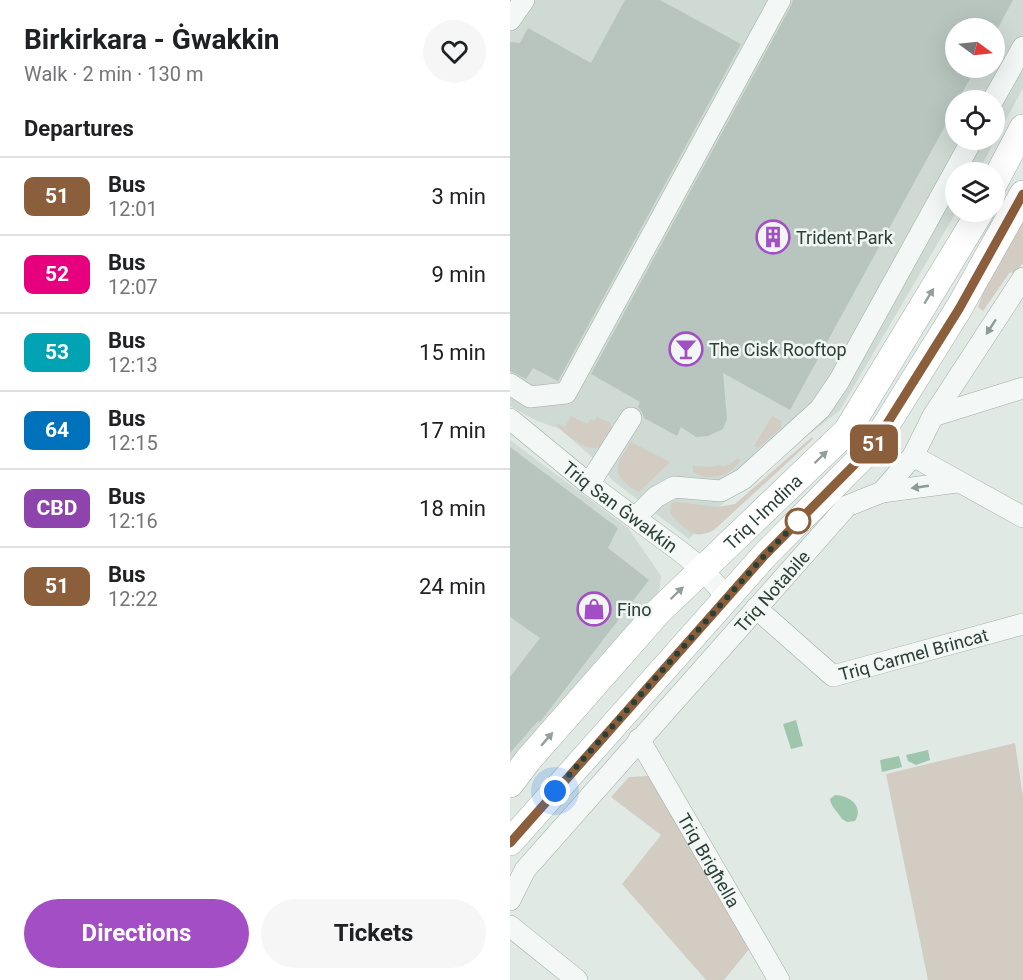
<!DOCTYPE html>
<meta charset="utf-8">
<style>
body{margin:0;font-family:Roboto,sans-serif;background:#f6f6f6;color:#202124;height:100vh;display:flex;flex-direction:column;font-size:22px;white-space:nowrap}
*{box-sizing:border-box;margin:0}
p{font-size:20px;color:#757577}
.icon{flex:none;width:33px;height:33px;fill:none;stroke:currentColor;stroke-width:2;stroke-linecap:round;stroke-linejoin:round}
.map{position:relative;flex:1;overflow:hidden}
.panel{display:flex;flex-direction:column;background:#fff;width:510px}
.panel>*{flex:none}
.badge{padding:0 12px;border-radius:9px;font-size:21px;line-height:39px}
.needle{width:39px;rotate:105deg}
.tools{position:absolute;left:435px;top:18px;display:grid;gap:12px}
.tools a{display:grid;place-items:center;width:60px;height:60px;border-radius:50%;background:#fff;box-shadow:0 6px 24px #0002;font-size:30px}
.you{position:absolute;width:30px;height:30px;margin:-15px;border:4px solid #fff;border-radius:50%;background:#1a73e8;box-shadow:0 0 0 9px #1a73e833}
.map>.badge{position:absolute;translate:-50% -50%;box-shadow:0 0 0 3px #fff}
h2{padding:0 24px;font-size:22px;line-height:54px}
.round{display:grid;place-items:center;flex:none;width:63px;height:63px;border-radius:32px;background:#f6f6f6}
.head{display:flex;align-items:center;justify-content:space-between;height:102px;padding:0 24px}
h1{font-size:28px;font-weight:700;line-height:45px}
.action{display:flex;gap:12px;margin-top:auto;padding:12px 24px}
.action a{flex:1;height:69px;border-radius:36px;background:#a34ec5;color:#fff;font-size:24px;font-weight:700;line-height:69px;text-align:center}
.action a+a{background:#f6f6f6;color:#202124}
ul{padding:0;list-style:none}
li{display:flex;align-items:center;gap:18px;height:78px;padding:0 24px;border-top:2px solid #e0e0e0}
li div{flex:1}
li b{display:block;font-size:22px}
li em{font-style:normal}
li .badge{min-width:66px;font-weight:700;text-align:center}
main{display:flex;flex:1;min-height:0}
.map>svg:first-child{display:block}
.built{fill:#cfdad4;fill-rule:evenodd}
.green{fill:#d2ccc2}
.water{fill:#9ec6ad}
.building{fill:#b8c5bf}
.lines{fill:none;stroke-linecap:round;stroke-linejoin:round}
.minor-casing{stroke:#9faca5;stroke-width:22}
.major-casing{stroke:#a1b3aa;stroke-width:28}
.minor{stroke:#f3f7f5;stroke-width:21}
.major{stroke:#fff;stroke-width:27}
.oneway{fill:#949f9a}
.oneway2{fill:#8e9b95}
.line-casing{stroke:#fff;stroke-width:14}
.line{stroke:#8b5e3c;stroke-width:9}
.walk{stroke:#2a3f35;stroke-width:6;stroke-dasharray:0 10.8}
.stop-dot{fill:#fff;stroke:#8b5e3c;stroke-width:3}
.labels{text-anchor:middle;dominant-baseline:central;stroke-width:5;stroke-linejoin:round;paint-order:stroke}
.poi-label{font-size:18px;fill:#2a3f35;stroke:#f0f6f3;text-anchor:start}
.street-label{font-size:18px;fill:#2a3f35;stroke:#f0f6f3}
</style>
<main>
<section class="panel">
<div class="head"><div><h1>Birkirkara - Ġwakkin</h1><p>Walk · 2 min · 130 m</p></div><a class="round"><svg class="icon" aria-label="heart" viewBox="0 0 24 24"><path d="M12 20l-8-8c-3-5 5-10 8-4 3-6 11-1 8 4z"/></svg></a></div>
<h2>Departures</h2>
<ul>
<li><span class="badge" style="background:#8b5e3c;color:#fff">51</span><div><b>Bus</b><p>12:01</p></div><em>3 min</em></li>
<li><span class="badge" style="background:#e6007e;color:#fff">52</span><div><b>Bus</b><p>12:07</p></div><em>9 min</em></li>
<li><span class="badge" style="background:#00a3b4;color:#fff">53</span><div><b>Bus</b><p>12:13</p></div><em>15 min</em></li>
<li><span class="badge" style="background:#0072bc;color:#fff">64</span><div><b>Bus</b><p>12:15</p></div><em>17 min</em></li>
<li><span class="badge" style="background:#8e44ad;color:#fff">CBD</span><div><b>Bus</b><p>12:16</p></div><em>18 min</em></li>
<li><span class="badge" style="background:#8b5e3c;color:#fff">51</span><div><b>Bus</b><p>12:22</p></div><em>24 min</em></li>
</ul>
<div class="action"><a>Directions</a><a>Tickets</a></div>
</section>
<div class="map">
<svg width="513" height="980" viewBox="0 0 513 980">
<rect width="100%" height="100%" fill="#e1e9e4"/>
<path class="built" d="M0 0H513V88L468 172H446V212L330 410 215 501 179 539 102 480 90 464 50 429 27 421 0 406ZM446 28H484V68H446ZM446 100H484V140H446Z
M0 440 118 528 151 576 149 592 0 761Z"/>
<path class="green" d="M513 217V263L504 274 500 272 473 311 468 307 475 288Z
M61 416 77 424 81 419 84 421 87 417 100 423 102 428C99 435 95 445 87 448 77 451 50 432 46 423L55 427Z
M262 416 271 421V428L248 448 244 446Z
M302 437 303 439 204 530C182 542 174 527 160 513L161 504 165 502 208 507 225 504Z
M121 442 160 462 129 492C124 490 121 488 117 484 98 469 112 458 121 442Z
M228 458 230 460C222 477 197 482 183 472V466L199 467 211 465 212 467 220 464Z
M505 743 513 797V980H418L376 774Z
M138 776 240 948 214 980H196L112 884 151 835 101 797 119 777Z"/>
<path class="water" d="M286 720 293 746 281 749 273 724Z
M418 750 420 760 406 765 398 761 396 755Z
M389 756 392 767 372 772 370 760Z
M325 795C340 796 354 806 345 821L337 822 332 819C328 812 321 807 320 799Z"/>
<path class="building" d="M115 0H150L231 44 48 381 23 368 16 379 0 371V42L10 43 18 28 81 63Z
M283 0H503L488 28H446V68H466L448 100H446V106L280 410 213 373 217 419 213 429 198 436 186 437 171 427 167 436 134 418 132 412 128 407 130 402 81 374 281 6Z
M0 447 108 528 98 548 139 580 30 722 28 721 0 753V677L30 638 0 617Z"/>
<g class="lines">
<g class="minor-casing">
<g id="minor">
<path d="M0 20 14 0"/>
<path d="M483 100 513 47"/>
<path d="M0 384 20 397 56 393 270 0"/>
<path d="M423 416 513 388"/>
<path id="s1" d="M0 419 79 484 171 552 192 569 217 597"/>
<path d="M403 456 513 517"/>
<path d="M79 484 121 418"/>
<path d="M372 492 447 482"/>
<path d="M126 517 146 497 164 487 211 491 233 479 310 409 329 381 462 140"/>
<path id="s2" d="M246 608 323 676 513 624"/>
<path id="s3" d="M129 739 269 980"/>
<path id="s4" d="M0 900 15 870 337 506 372 492 403 456 423 416 513 278"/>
<path d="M0 926 67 980"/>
</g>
</g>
<g class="major-casing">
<g id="major">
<path d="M484 183 513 128"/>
<path id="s5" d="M0 784 18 760 148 612 337 431 470 212"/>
<path d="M0 842 255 555 363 446 449 308 513 194"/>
</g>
</g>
<use href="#minor" class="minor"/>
<use href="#major" class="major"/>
</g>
<defs><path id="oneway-solid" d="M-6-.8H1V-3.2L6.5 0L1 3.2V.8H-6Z" transform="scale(1.5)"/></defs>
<g class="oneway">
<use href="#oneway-solid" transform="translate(419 296) rotate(-59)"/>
<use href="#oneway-solid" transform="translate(311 457) rotate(-44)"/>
<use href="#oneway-solid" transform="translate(167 593) rotate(-44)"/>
<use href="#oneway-solid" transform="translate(37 739) rotate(-49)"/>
</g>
<g class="oneway2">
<use href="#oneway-solid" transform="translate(481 327) rotate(123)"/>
<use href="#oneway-solid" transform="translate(410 487) rotate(172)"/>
</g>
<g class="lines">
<g class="line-casing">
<path id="line" d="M0 843 255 555 363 446 449 309 513 194"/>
</g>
<use href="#line" class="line"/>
<path class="walk" d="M45 791 255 555 288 521"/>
</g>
<defs>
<g id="building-ring" transform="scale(1.725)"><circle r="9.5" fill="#f0f6f3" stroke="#a34ec5" stroke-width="1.5"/><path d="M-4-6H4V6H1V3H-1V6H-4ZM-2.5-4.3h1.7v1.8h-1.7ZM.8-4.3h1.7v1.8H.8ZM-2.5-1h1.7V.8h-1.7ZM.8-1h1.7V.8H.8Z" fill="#a34ec5"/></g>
<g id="bar-ring" transform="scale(1.725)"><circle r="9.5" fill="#f0f6f3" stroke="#a34ec5" stroke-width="1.5"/><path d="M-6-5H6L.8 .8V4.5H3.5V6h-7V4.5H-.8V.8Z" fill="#a34ec5"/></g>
<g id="shop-ring" transform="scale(1.725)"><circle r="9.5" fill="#f0f6f3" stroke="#a34ec5" stroke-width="1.5"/><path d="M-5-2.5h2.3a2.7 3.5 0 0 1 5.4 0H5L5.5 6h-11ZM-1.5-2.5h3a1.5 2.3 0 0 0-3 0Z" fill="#a34ec5"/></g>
</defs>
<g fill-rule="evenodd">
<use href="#building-ring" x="263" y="237"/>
<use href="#bar-ring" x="176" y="349"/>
<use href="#shop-ring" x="84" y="609"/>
</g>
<circle class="stop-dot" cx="288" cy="521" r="12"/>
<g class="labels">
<g class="poi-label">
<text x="286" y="237">Trident Park</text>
<text x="199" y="349">The Cisk Rooftop</text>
<text x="107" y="609">Fino</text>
</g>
<g class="street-label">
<text stroke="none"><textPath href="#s1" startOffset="141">Triq San Ġwakkin</textPath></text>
<text stroke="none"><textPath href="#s5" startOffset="372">Triq l-Imdina</textPath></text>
<text stroke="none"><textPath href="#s4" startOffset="406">Triq Notabile</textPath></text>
<text stroke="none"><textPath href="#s2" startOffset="186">Triq Carmel Brincat</textPath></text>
<text stroke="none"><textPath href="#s3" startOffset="140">Triq Brigħella</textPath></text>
</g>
</g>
</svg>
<div class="tools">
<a><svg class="needle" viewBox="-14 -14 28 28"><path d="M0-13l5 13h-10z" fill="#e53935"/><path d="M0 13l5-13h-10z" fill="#757577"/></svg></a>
<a><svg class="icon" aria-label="locate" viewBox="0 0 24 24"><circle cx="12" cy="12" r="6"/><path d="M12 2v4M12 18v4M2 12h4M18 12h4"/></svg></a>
<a><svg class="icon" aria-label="layers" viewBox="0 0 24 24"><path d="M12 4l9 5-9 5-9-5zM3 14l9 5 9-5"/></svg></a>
</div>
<div class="you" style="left:45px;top:791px"></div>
<b class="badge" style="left:364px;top:444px;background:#8b5e3c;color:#fff">51</b>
</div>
</main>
